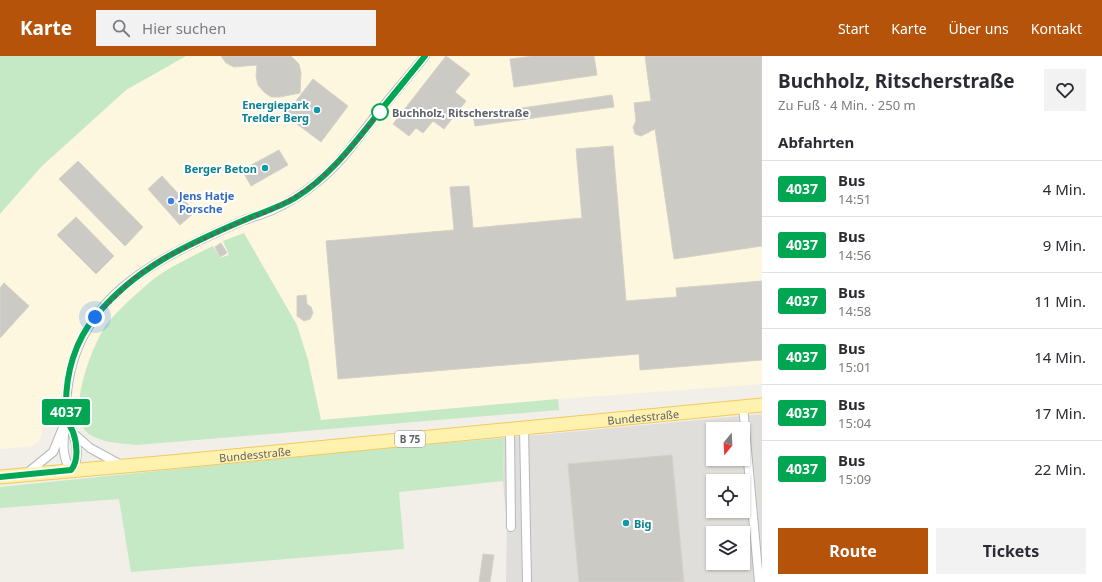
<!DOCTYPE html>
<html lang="de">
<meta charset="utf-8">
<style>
body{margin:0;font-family:"Noto Sans",sans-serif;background:#f2f2f3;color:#2b2b33;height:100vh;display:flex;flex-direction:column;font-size:15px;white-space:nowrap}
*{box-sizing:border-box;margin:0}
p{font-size:13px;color:#7c7c81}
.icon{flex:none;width:22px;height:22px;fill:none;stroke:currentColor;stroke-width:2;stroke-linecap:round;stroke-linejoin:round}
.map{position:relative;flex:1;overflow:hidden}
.panel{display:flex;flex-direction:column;background:#fff;width:340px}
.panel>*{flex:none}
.badge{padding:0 8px;border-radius:3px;font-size:14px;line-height:26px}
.needle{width:26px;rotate:198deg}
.buttons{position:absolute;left:706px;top:366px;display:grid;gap:8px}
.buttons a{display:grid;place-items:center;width:44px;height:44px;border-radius:0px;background:#fff;box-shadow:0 1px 3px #0004;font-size:20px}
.you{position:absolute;width:20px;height:20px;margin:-10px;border:3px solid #fff;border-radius:50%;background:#1a73e8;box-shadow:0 0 0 6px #1a73e833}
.map>.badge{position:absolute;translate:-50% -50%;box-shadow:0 0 0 2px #fff}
h2{padding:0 16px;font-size:15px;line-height:36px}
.round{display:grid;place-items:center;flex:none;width:42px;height:42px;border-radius:0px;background:#f2f2f3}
.summary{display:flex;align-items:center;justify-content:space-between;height:68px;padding:0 16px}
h1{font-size:19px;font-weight:700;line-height:30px}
.cta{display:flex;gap:8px;margin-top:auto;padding:8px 16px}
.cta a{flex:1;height:46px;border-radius:0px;background:#b45309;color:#fff;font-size:16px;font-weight:700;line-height:46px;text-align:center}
.cta a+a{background:#f2f2f3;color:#2b2b33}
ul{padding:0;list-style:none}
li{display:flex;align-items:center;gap:12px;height:56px;padding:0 16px;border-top:1px solid #e1e1e2}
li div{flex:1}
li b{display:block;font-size:15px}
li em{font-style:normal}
li .badge{min-width:44px;font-weight:700;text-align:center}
header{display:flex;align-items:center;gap:24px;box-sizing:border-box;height:56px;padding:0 20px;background:#b45309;color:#fff}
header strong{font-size:19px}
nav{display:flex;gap:22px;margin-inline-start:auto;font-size:14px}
.search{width:280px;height:36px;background:#f2f2f3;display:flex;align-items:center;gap:10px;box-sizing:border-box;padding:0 14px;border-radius:0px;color:#7c7c81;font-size:15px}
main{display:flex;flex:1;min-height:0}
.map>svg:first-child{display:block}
.commercial{fill:#fef7e0}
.industrial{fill:#e0deda;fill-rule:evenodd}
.green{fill:#c5e8c5}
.building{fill:#cccac5;stroke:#d6d1c6}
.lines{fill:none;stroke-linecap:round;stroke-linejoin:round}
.minor-casing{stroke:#b5b8bc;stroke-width:10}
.primary-casing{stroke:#f2c960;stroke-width:15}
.minor{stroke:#fff;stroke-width:8}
.primary{stroke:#fff2af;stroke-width:13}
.line-casing{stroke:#fff;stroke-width:9}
.line{stroke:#00a651;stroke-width:6}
.walk{stroke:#5f6368;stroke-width:4;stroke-dasharray:0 7.2}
.culture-dot{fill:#0f9aa8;stroke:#fff;stroke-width:1.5}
.stop-dot{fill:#fff;stroke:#00a651;stroke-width:2}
.shop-dot{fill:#3f7fe0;stroke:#fff;stroke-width:1.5}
.labels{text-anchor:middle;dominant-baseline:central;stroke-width:4;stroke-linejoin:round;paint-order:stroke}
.shield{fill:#fff;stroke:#8f9295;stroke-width:1}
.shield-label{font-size:10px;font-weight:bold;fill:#5f6368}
.culture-label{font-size:11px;font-weight:bold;fill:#0d838f;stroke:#fff;text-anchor:end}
.stop-label{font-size:11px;font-weight:bold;fill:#5f6368;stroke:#fff;text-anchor:start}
.shop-label{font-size:11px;font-weight:bold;fill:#366cbe;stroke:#fff;text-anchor:start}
.street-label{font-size:11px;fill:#5f6368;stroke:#fff}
</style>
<header>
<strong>Karte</strong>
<div class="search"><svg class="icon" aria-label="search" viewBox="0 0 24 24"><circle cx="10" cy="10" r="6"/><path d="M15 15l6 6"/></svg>Hier suchen</div>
<nav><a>Start</a><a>Karte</a><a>Über uns</a><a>Kontakt</a></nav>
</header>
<main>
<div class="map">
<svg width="762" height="526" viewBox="0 0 762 526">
<rect width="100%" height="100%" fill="#f1efe8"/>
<path class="commercial" d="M186 0H762V328L558 343 321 364 308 304 268 221 244 177 223 185 229 198 220 202 212 190 178 208 144 231 78 352 81 370H43L40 384 32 390 0 393V158L41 111 126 34Z"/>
<path class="industrial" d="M762 358V526H506L507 471 503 425 504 382ZM713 373H743V403H713ZM713 425H743V455H713ZM713 477H743V507H713Z"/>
<path class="green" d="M0 0H186L126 34 41 111 0 158Z
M244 177 297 269 308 304 321 364 558 343 559 354 136 389C121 387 102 387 89 378 64 360 92 290 106 269 116 256 131 243 143 232 162 214 189 202 213 190L220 202 229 199 223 185Z
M504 382 503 425 399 436 404 493 131 516 119 443 0 452V431L395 391Z"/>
<path class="building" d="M221 0H291L299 8 301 17 300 37 280 41H271L264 36 258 29 256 20 257 9 234 11 226 7Z
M446 0 470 18 455 36 466 45 444 73 433 65 423 77 416 72 409 80 393 68Z
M534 0H594L597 19 514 31 510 3Z
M645 0H762V190L674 203 655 73 641 80 635 78 633 71 636 65 634 47 651 45Z
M313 23 348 50 321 86 285 59Z
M612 39 614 51 475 70 473 59Z
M613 90 626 245 677 241 676 232 762 225V304L640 314 639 298 338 323 326 185 454 174 450 131 469 130 473 172 582 162 576 93Z
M279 94 288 109 251 130 242 114Z
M78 105 143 171 125 190 59 123Z
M162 120 195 156 180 169 148 133Z
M76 161 114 200 96 218 57 179Z
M221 187 227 197 220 201 215 191Z
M4 227 29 250 0 282V232Z
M306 239 307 248 311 251 313 257 310 263 304 265 297 260V240Z
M672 399 684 526H579L568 408Z
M483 498 494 499 490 526H479Z"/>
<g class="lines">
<g class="minor-casing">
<path id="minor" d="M743 350 759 526
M66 360C72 374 84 400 71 414 58 398 66 371 66 352 69 242 154 204 242 165 251 161 261 159 270 155 286 148 303 138 317 126 339 109 356 85 373 63 390 42 408 21 425 0
M524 372 527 526
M510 373 511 471
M74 378 90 392 121 409
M26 418 53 396 62 374"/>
</g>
<g class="primary-casing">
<g id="primary">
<path id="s1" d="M0 421 170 406 762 349"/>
</g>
</g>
<use href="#minor" class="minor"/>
<use href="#primary" class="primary"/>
</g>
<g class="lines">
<g class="line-casing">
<path id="line" d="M0 421 71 414C79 405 77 387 73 376 71 371 67 366 66 360 65 356 66 352 66 348 66 317 75 285 95 261 135 212 186 189 242 165 260 157 278 152 295 142 329 121 353 89 377 59 393 39 409 20 425 0"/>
</g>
<use href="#line" class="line"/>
<path class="walk" d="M95 261 134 222 162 203 242 165 270 155 295 141 317 126 347 97 380 56"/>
</g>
<g class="culture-dot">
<circle cx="317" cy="54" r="4"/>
<circle cx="265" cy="112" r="4"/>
<circle cx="626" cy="467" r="4"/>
</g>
<circle class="stop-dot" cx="380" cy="56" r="8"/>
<circle class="shop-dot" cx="171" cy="145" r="4"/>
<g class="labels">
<rect class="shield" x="395" y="375" width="30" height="16" rx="3"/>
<g class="shield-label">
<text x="410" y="383">B 75</text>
</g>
<g class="culture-label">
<text x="309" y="48">Energiepark<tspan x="309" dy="13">Trelder Berg</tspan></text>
<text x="257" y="112">Berger Beton</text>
<text x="634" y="467" text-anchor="start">Big</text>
</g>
<g class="stop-label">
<text x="392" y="56">Buchholz, Ritscherstraße</text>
</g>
<g class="shop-label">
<text x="179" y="139">Jens Hatje<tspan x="179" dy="13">Porsche</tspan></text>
</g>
<g class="street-label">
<text stroke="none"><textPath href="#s1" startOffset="646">Bundesstraße</textPath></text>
<text stroke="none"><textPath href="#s1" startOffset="256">Bundesstraße</textPath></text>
</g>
</g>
</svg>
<div class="buttons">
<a><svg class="needle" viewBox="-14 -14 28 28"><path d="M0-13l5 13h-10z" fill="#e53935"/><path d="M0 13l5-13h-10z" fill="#7c7c81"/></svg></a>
<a><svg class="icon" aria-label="locate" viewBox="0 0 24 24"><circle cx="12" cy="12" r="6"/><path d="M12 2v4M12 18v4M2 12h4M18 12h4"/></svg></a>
<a><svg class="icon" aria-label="layers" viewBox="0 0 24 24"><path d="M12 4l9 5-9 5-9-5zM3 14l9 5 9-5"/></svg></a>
</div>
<div class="you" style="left:95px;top:261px"></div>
<b class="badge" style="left:66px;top:356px;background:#00a651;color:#fff">4037</b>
</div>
<section class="panel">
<div class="summary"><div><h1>Buchholz, Ritscherstraße</h1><p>Zu Fuß · 4 Min. · 250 m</p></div><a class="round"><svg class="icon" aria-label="heart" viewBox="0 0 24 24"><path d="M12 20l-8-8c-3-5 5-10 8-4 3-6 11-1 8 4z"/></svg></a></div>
<h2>Abfahrten</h2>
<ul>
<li><span class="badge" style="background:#00a651;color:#fff">4037</span><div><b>Bus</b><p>14:51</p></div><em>4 Min.</em></li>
<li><span class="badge" style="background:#00a651;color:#fff">4037</span><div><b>Bus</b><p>14:56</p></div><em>9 Min.</em></li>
<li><span class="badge" style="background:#00a651;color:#fff">4037</span><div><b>Bus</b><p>14:58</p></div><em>11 Min.</em></li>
<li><span class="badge" style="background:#00a651;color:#fff">4037</span><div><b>Bus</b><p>15:01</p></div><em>14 Min.</em></li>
<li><span class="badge" style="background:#00a651;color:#fff">4037</span><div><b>Bus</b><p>15:04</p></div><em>17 Min.</em></li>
<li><span class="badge" style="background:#00a651;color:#fff">4037</span><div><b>Bus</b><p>15:09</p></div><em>22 Min.</em></li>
</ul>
<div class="cta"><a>Route</a><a>Tickets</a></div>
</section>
</main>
